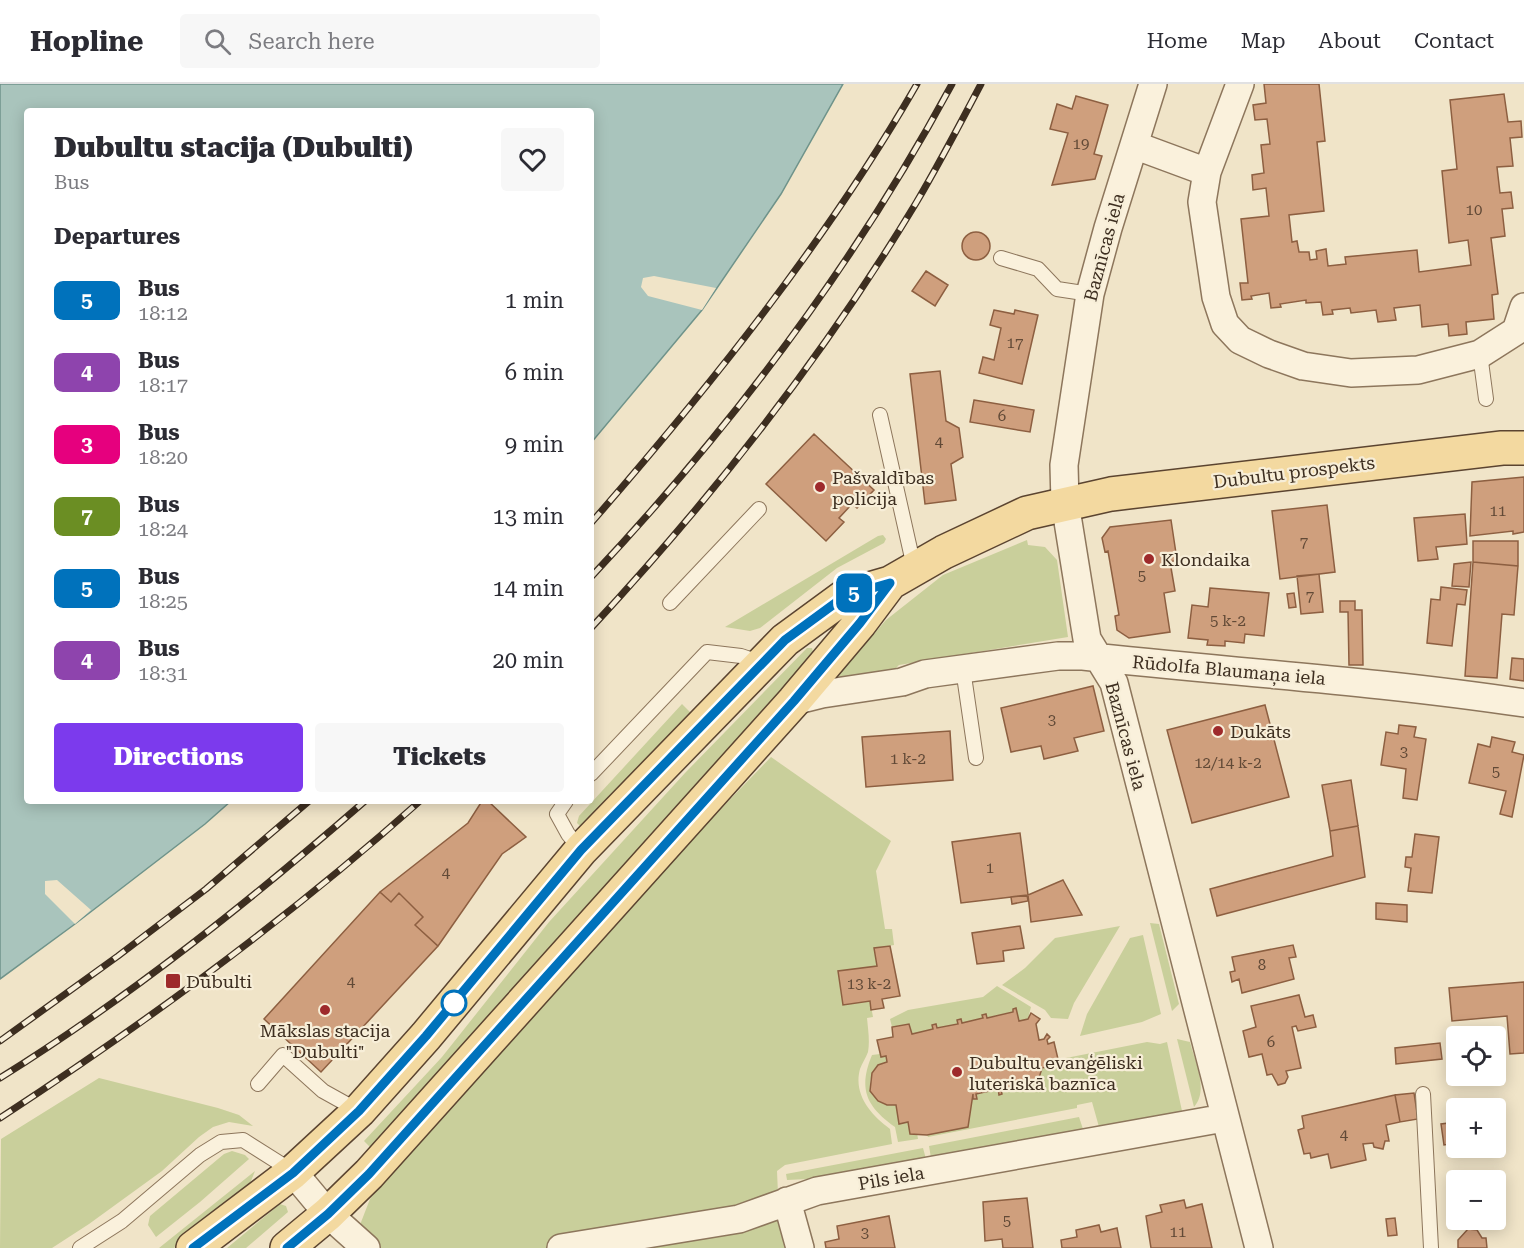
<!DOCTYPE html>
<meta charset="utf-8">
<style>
body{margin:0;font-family:"Roboto Serif",serif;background:#f7f7f7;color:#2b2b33;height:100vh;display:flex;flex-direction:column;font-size:22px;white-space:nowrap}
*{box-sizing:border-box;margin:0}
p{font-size:20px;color:#7c7c81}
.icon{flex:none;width:33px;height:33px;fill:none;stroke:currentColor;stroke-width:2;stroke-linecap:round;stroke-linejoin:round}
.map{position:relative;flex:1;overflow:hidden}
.drawer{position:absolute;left:24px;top:24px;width:570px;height:696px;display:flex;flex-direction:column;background:#fff;border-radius:6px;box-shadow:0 3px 15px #0003}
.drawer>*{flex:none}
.badge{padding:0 12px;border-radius:9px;font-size:21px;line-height:39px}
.controls{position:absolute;left:1446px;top:942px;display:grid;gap:12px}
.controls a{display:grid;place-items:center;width:60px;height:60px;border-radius:6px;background:#fff;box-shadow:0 3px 15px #0003;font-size:30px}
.map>.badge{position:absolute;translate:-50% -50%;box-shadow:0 0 0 3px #fff}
h2{padding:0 30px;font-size:22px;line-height:54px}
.round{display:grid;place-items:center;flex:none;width:63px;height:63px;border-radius:6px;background:#f7f7f7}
.summary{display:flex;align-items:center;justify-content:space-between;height:102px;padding:0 30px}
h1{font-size:28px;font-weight:800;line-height:45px}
.action{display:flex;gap:12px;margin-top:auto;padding:12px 30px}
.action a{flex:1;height:69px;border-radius:6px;background:#7c3aed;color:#fff;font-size:24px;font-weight:800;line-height:69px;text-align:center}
.action a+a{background:#f7f7f7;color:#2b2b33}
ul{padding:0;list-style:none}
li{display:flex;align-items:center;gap:18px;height:72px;padding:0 30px}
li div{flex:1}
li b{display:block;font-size:22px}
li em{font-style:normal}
li .badge{min-width:66px;font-weight:700;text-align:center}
header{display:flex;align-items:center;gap:36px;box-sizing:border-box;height:84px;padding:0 30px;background:#fff;border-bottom:2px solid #e1e1e2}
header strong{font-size:28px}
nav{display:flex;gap:33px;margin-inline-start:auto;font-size:21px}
.search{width:420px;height:54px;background:#f7f7f7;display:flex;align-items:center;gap:15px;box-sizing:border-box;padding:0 21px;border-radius:6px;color:#7c7c81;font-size:22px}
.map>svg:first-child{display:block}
.green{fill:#c9cf9b}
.water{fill:#a9c4bc;stroke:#6f938a;stroke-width:1.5}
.pier{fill:#f0e4c8}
.building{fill:#cf9f7d;stroke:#8d5f41;stroke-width:1.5}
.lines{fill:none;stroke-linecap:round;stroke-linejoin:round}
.service-casing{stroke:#8d765c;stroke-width:16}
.minor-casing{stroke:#8d765c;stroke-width:30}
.primary-casing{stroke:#5b4430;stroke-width:36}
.service{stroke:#faf1dc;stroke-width:14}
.minor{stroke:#faf1dc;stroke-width:27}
.primary{stroke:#f3d9a0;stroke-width:33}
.rail-casing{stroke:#3d2e20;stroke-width:7}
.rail{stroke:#f7eed8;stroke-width:4.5;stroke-dasharray:14;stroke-linecap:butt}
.line-casing{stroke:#fff;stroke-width:14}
.line{stroke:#0072bc;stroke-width:9}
.poi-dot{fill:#9e2a2b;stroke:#f7eed8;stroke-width:2}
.stop-dot{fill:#fff;stroke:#0072bc;stroke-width:3}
.labels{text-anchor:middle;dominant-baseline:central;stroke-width:4.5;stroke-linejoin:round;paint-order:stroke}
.number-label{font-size:15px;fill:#624a37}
.street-label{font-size:18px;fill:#3d2e20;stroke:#f7eed8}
.poi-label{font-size:18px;fill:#3d2e20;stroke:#f7eed8;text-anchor:start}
</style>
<header>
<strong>Hopline</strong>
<div class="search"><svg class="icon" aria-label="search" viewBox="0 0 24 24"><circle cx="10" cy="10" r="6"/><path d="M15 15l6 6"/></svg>Search here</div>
<nav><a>Home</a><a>Map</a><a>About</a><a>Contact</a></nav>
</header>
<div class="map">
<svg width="1524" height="1164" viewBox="0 0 1524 1164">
<rect width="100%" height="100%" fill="#f0e4c8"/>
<path class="green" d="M883 451 886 455 884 459 837 484 760 544 750 547 725 543 878 452Z
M1027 456 1028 461 1045 463 1057 476 1068 553 899 581 892 588 835 595 886 536 943 491Z
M807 564H812L813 568 810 574 370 1063 364 1057 442 973 549 838 685 689Z
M682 620 693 631 581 743 577 739 579 732Z
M771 673 891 757 876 787 885 845H892L894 861 875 864 877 882 838 888 843 921 870 917 873 933 867 934C868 945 870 957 868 968 866 974 862 979 860 985 853 1011 871 1031 890 1045L892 1060 785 1081 777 1087 778 1110 789 1164H351L370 1115 506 947Z
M1150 839 1159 840 1179 920 1172 927Z
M1120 842 1074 919 1068 935 1051 934 1045 926 1002 901 1025 884 1055 854Z
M1143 851 1161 930 1142 938 1080 952 1087 930 1130 854Z
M997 902 1031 923 1028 935 1019 937 1016 925H1013V928L962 939 960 935 957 936 958 940 937 944 932 941 933 945 912 950 909 940 892 943 890 935 908 926 983 913Z
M1177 955 1190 958C1195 978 1209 1006 1194 1023Z
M1147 958 1160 960 1167 958 1182 1027 1099 1043 1092 1018 1077 1021V1024L928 1053 927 1051 968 1043 973 1010 974 1015H977L976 1010 998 1005 999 1010 1002 1009 1001 1005 1028 1000 1029 1004H1031V999L1039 994 1042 984 1050 982 1054 984 1056 982 1051 977Z
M880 970 881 973 886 972 887 978C872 983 870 992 870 1007 878 1017 883 1022 896 1021L908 1038 910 1050 917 1049 918 1055 898 1058 895 1043C866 1022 858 1005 872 971Z
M99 994 218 1024 239 1031 253 1042 229 1038 213 1043 199 1053 162 1087 89 1140 52 1164H0L1 1055Z
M1079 1033 1083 1045 931 1074 929 1062Z
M923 1064 926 1075 828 1094 787 1096 786 1090Z
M232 1067 245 1071 249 1075 200 1118 156 1153 148 1141 150 1132 224 1070Z
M255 1087 249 1102 191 1151 174 1164H159Z
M280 1120 286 1122 288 1128 246 1164H227Z"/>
<path class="water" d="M0 0H843L781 110 702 226 591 359V27H27V717H231L205 740 75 840 0 895Z"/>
<path class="pier" d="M654 192 716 204 702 226 648 212 641 203 643 194Z
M57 796 91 826 75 840 45 810V797Z"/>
<path class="building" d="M1264 0H1319L1325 57 1317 58 1324 127 1289 131 1292 158 1297 157 1299 168H1309L1310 176 1317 175 1316 167 1326 165 1328 182 1346 180 1345 173 1417 166 1419 188 1471 181 1468 156 1449 159 1442 87 1457 85 1450 16 1504 10 1508 38 1521 37 1522 53 1510 54 1513 82 1497 83 1500 109 1511 108 1513 124 1502 125 1505 152 1491 154 1498 210 1492 211 1494 235 1466 238 1467 250 1449 252 1448 240 1422 243 1420 221 1394 224 1396 236 1378 238 1376 226 1351 229 1350 224 1332 226 1333 230 1323 231 1321 218 1306 219V216L1280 220 1281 223 1271 224 1269 209 1251 212 1252 215 1242 216 1240 199H1248L1241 135 1269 132 1266 104 1253 106 1252 91 1264 89 1261 61 1270 60 1267 35 1255 36 1253 21 1266 19Z
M1076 12 1108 21 1094 70 1102 72 1095 95 1052 101 1068 49 1050 45 1057 20 1072 25Z
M962 162a14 14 0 1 1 28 0a14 14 0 1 1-28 0Z
M926 187 948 201 935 222 912 207Z
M994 226 1014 230 1015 226 1038 231 1022 300 979 289 983 273 994 276 1001 244 990 241Z
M940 287 946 337 959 344 963 373 951 380 956 416 925 420 910 290Z
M974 316 1034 326 1030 348 970 338Z
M814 350 874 406 857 424 852 420 839 434 844 438 826 457 766 400Z
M1524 393V448L1513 450V447L1470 452 1472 398Z
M1327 421 1335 488 1280 495 1272 427Z
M1465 430 1467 460 1436 463 1438 475 1418 477 1414 434Z
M1171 436 1177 476 1170 478 1175 507 1164 509 1170 548 1129 554 1117 546 1115 532 1119 531 1108 467 1105 468 1102 454 1110 443Z
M1473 457H1518V482L1473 478Z
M1471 478 1469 503 1452 502 1454 480Z
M1473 478 1518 482 1514 531 1502 530 1497 594 1465 592Z
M1319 490 1323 528 1301 530 1297 492Z
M1441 503 1467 506 1465 521 1457 520 1452 562 1427 559 1431 515 1440 516Z
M1210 504 1269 509 1264 552 1245 550 1244 559 1225 557V562L1207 561 1208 556 1188 554 1192 521 1208 523Z
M1294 509 1296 523 1289 524 1287 510Z
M1340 517H1355V526H1362L1363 581H1349L1348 528H1340Z
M1512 574 1524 575V597L1510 595Z
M1093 602 1104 647 1074 654 1078 667 1044 675 1041 662 1011 668 1001 624Z
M1265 621 1289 713 1192 739 1167 646Z
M1399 641 1416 643 1414 653 1426 655 1417 716 1403 714 1406 685 1381 681 1386 648 1398 650Z
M950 647 953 696 866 703 862 653Z
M1492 653 1515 658 1512 668 1524 671 1512 733 1500 730 1506 707 1469 699 1478 660 1490 663Z
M1351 696 1358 742 1330 747 1322 701Z
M482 717H488L526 753 502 770 438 862 415 841 423 833 399 809 391 818 380 808 468 739Z
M1358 742 1365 793 1217 832 1210 805 1333 772 1330 747Z
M1020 749 1028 811 961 819 952 758Z
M1415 750 1439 753 1432 809 1408 807 1411 784 1405 783 1406 773H1412Z
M1063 796 1082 831 1031 838 1028 811Z
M380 808 391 818 399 809 423 833 415 841 438 862 321 988 264 935Z
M1027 811 1028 817 1012 820 1011 813Z
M1376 819 1407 821V838L1376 835Z
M1020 842 1024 864 1003 867 1004 877 977 880 972 849Z
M1293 861 1296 873 1289 874 1294 895 1242 909 1239 895 1232 898 1230 888 1235 887 1232 873Z
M890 862 900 912 882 915 884 924 871 926 870 917 843 921 838 887 877 882 874 864Z
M1524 898V969L1510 970 1507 932 1452 937 1449 904Z
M1299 911 1305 933 1313 931 1316 943 1298 947 1296 942 1292 943 1301 984 1286 987 1288 993 1285 999 1278 1001 1272 990 1267 991 1262 970 1249 973 1243 947 1256 943 1251 922Z
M1016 924 1019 937 1028 935 1031 929 1040 935 1036 940 1039 956 1044 955 1047 950 1050 953 1047 956 1048 960 1054 958 1058 975 1051 977 1056 982 1054 984 1050 982 1042 984 1039 994 1031 999 1032 1004 1029 1005 1028 1000 1001 1005 1002 1010 999 1011 998 1005 976 1010 977 1015H973V1010L968 1043 927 1051 910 1050 908 1038 899 1040 896 1021H887L878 1017 870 1007 872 989 878 981 887 978 886 972 881 973 877 956 893 953 892 943 909 940 912 950 933 945 932 941 936 940 937 944 958 940 957 936 961 935 962 939 983 934 982 931 986 930 987 934 1013 928V925Z
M1440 959 1442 975 1396 980 1395 964Z
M1414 1009 1418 1035 1400 1038 1395 1011Z
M1395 1011 1400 1038 1386 1041 1389 1057H1385L1383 1065 1374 1063 1373 1059 1363 1060 1366 1076 1331 1084 1328 1070 1311 1074 1310 1069 1304 1070 1298 1046 1304 1044 1302 1032Z
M1456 1038V1059L1444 1061 1441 1040Z
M1027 1114 1033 1164H1003L1002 1155 985 1157 983 1118Z
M1184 1116 1186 1124 1202 1120 1212 1164H1151L1146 1132 1162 1128 1160 1121Z
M889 1132 895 1164H826L825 1158 839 1155 837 1142Z
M1395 1134 1397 1151 1388 1152 1386 1135Z
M1099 1141 1101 1148 1117 1144 1121 1164H1062L1061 1156 1077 1153 1076 1146Z
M1468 1145 1477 1146 1482 1154H1486L1487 1164H1458V1156Z"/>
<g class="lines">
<g class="service-casing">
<path id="service" d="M1001 174 1038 185 1057 205 1090 210
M1480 270 1486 315
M880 331 914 483
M670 519 759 425
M963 585 976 674
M591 690 707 568 741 572 762 579
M566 717 557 730 568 750 581 766
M258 1000 283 971 323 1007 359 1027
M1423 1010 1431 1164
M80 1164 122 1137 200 1071 221 1058 243 1056 292 1087"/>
</g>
<g class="minor-casing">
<path id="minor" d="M1153 0 1108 144 1090 210 1064 381 1065 419 1087 555 1114 599 1259 1164
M1134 61 1207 88 1202 118 1216 213 1225 240 1240 256 1269 270 1303 282 1351 289 1418 286 1480 270 1516 247 1524 223
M1207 88 1240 0
M794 617 822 610 902 598 925 590 1058 572H1083C1230 588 1378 597 1524 619
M293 1088 328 1130 366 1164
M787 1117 800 1164
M561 1164 739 1135 817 1107 1224 1034"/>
</g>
<g class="primary-casing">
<path id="primary" d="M193 1164 293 1088 359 1027 426 952 581 766 785 556 845 512 890 499 944 468 1027 429 1111 410 1502 364H1524
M287 1164 328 1130 369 1090 794 617 860 539 890 499"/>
</g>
<use href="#service" class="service"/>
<use href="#minor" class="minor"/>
<use href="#primary" class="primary"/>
<g class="rail-casing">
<path id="rail" d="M591 439C711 301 826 158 917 0
M591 493C731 344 855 180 952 0
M591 544C712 414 824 272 916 119 939 80 960 40 981 0
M0 957 118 872 206 805 309 717
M0 994C130 913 250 817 365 717
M0 1034C147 938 289 834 420 717"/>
</g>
<use href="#rail" class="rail"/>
</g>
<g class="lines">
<g class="line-casing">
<path id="line" d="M193 1164 293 1089 359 1027 426 952 581 766 785 556 845 512 890 499 860 539 794 617 369 1090 328 1130 287 1164"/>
</g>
<use href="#line" class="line"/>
</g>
<g class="poi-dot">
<circle cx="820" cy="403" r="6"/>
<circle cx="1149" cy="475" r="6"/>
<circle cx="1218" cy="647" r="6"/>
<rect x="165" y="889" width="16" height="16" rx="3"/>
<circle cx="325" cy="926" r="6"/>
<circle cx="957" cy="988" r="6"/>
</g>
<circle class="stop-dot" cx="454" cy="919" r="12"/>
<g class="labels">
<g class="number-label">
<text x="1081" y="60">19</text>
<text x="1474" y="126">10</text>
<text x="1015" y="259">17</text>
<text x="1002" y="332">6</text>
<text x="939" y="358">4</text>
<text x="1498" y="427">11</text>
<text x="1304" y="458">7</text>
<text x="1142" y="492">5</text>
<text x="1310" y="512">7</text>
<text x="1228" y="537">5 k-2</text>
<text x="1052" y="636">3</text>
<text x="1404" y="668">3</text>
<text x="908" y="675">1 k-2</text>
<text x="1228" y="679">12/14 k-2</text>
<text x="1496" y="688">5</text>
<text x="990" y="784">1</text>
<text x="446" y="789">4</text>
<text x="1262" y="881">8</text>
<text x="351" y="898">4</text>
<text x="869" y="900">13 k-2</text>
<text x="1271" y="958">6</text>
<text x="1344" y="1051">4</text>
<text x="1007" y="1137">5</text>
<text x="1178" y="1148">11</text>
<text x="865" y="1149">3</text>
</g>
<g class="street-label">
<text transform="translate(1104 163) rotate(-75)">Baznīcas iela</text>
<text transform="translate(1294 388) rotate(-7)">Dubultu prospekts</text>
<text transform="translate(1229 586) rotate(5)">Rūdolfa Blaumaņa iela</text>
<text transform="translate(1126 652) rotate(75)">Baznīcas iela</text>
<text transform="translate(891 1094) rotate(-10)">Pils iela</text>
</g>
<g class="poi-label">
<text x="832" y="393">Pašvaldības<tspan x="832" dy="21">policija</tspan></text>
<text x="1161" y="475">Klondaika</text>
<text x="1230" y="647">Dukāts</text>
<text x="186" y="897">Dubulti</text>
<text x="325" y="946" text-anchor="middle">Mākslas stacija<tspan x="325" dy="21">"Dubulti"</tspan></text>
<text x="969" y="978">Dubultu evanģēliski<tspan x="969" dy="21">luteriskā baznīca</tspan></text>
</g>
</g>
</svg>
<div class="controls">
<a><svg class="icon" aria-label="locate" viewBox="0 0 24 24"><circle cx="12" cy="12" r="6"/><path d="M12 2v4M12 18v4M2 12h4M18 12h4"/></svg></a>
<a>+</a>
<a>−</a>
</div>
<b class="badge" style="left:854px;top:509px;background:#0072bc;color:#fff">5</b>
<section class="drawer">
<div class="summary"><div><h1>Dubultu stacija (Dubulti)</h1><p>Bus</p></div><a class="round"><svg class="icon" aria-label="heart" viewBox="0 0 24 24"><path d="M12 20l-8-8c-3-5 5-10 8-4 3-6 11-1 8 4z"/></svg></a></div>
<h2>Departures</h2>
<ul>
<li><span class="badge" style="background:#0072bc;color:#fff">5</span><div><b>Bus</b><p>18:12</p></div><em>1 min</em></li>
<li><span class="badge" style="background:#8e44ad;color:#fff">4</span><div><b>Bus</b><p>18:17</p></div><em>6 min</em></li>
<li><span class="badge" style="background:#e6007e;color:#fff">3</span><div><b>Bus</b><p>18:20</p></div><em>9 min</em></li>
<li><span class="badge" style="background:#6b8e23;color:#fff">7</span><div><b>Bus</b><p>18:24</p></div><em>13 min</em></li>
<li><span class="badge" style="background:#0072bc;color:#fff">5</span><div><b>Bus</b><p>18:25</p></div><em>14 min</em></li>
<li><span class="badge" style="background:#8e44ad;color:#fff">4</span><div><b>Bus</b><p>18:31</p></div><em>20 min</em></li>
</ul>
<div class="action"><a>Directions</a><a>Tickets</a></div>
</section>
</div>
